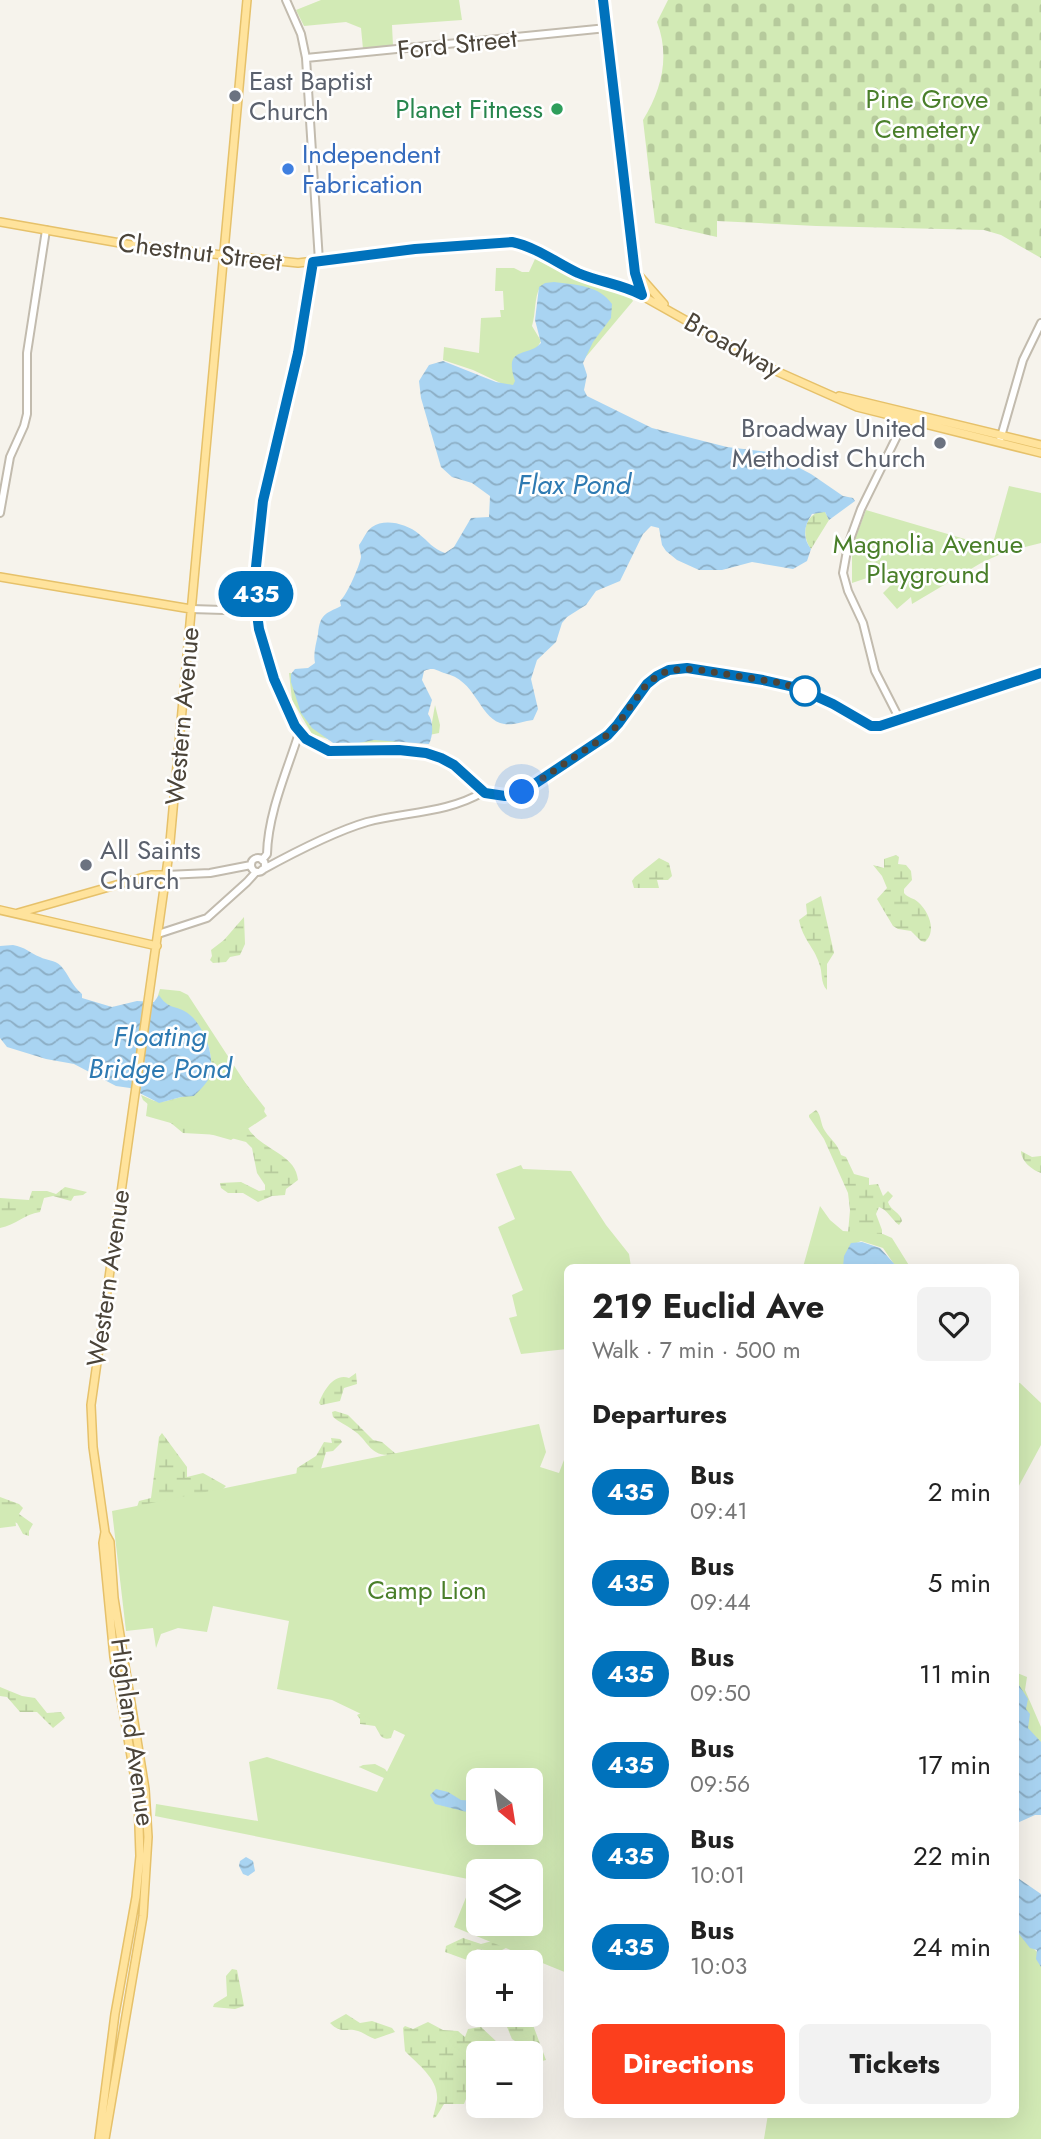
<!DOCTYPE html>
<meta charset="utf-8">
<style>
body{margin:0;font-family:Jost,sans-serif;background:#f2f2f2;color:#222;height:100vh;display:flex;flex-direction:column;font-size:26px;white-space:nowrap}
*{box-sizing:border-box;margin:0}
p{font-size:23px;color:#767676}
.icon{flex:none;width:38px;height:38px;fill:none;stroke:currentColor;stroke-width:2;stroke-linecap:round;stroke-linejoin:round}
.map{position:relative;flex:1;overflow:hidden}
.panel{position:absolute;left:564px;top:1264px;width:455px;height:854px;display:flex;flex-direction:column;background:#fff;border-radius:10px;box-shadow:0 7px 28px #0002}
.panel>*{flex:none}
.badge{padding:0 14px;border-radius:23px;font-size:24px;line-height:46px}
.needle{width:46px;rotate:150deg}
.buttons{position:absolute;left:466px;top:1768px;display:grid;gap:14px}
.buttons a{display:grid;place-items:center;width:77px;height:77px;border-radius:10px;background:#fff;box-shadow:0 7px 28px #0002;font-size:35px}
.you{position:absolute;width:35px;height:35px;margin:-18px;border:5px solid #fff;border-radius:50%;background:#1a73e8;box-shadow:0 0 0 10px #1a73e833}
.map>.badge{position:absolute;translate:-50% -50%;box-shadow:0 0 0 4px #fff}
h2{padding:0 28px;font-size:26px;line-height:63px}
.round{display:grid;place-items:center;flex:none;width:74px;height:74px;border-radius:10px;background:#f2f2f2}
.summary{display:flex;align-items:center;justify-content:space-between;height:119px;padding:0 28px}
h1{font-size:33px;font-weight:700;line-height:52px}
.primary-button{display:flex;gap:14px;margin-top:auto;padding:14px 28px}
.primary-button a{flex:1;height:80px;border-radius:10px;background:#fc3f1d;color:#fff;font-size:28px;font-weight:700;line-height:80px;text-align:center}
.primary-button a+a{background:#f2f2f2;color:#222}
ul{padding:0;list-style:none}
li{display:flex;align-items:center;gap:21px;height:91px;padding:0 28px}
li div{flex:1}
li b{display:block;font-size:26px}
li em{font-style:normal}
li .badge{min-width:77px;font-weight:700;text-align:center}
.map>svg:first-child{display:block}
.wetland{fill:url(#wetland-marsh)}
.cemetery{fill:url(#cemetery-stones)}
.park{fill:#d2eab5;fill-rule:evenodd}
.water{fill:url(#water-waves)}
.lines{fill:none;stroke-linecap:round;stroke-linejoin:round}
.minor-casing{stroke:#c2bbae;stroke-width:10}
.major-casing{stroke:#e6c16a;stroke-width:10}
.minor{stroke:#fff;stroke-width:6}
.major{stroke:#ffe39c;stroke-width:7}
.line-casing{stroke:#fff;stroke-width:16}
.line{stroke:#0072bc;stroke-width:10}
.walk{stroke:#4b4439;stroke-width:7;stroke-dasharray:0 12.6}
.worship-dot{fill:#6b7280;stroke:#fff;stroke-width:2.5}
.leisure-dot{fill:#2e9e5b;stroke:#fff;stroke-width:2.5}
.shop-dot{fill:#3f7fe0;stroke:#fff;stroke-width:2.5}
.stop-dot{fill:#fff;stroke:#0072bc;stroke-width:3.5}
.labels{text-anchor:middle;dominant-baseline:central;stroke-width:5;stroke-linejoin:round;paint-order:stroke}
.street-label{font-size:26px;fill:#4b4439;stroke:#fff}
.worship-label{font-size:26px;fill:#5b616d;stroke:#fff;text-anchor:start}
.park-label{font-size:26px;fill:#4a7f2a;stroke:#fff}
.leisure-label{font-size:26px;fill:#27864d;stroke:#fff;text-anchor:end}
.shop-label{font-size:26px;fill:#366cbe;stroke:#fff;text-anchor:start}
.water-label{font-size:28px;font-style:italic;fill:#2e7ab2;stroke:#fff}
</style>
<div class="map">
<svg width="1041" height="2139" viewBox="0 0 1041 2139">
<defs>
<pattern id="wetland-marsh" width="20" height="14" patternUnits="userSpaceOnUse" patternTransform="scale(1.75)"><rect width="20" height="14" fill="#d2eab5"/><path d="M1 5h8M5 5V1M11 12h8M15 12V8" fill="none" stroke="#b6ca9c"/></pattern>
<pattern id="cemetery-stones" width="16" height="16" patternUnits="userSpaceOnUse" patternTransform="scale(1.75)"><rect width="16" height="16" fill="#d2eab5"/><path d="M2 7V4a2 2 0 0 1 4 0v3zM10 15v-3a2 2 0 0 1 4 0v3z" fill="#b6ca9c"/></pattern>
<pattern id="water-waves" width="16" height="10" patternUnits="userSpaceOnUse" patternTransform="scale(1.75)"><rect width="16" height="10" fill="#a9d4f2"/><path d="M0 5q4-4 8 0t8 0" fill="none" stroke="#8caec5"/></pattern>
</defs>
<rect width="100%" height="100%" fill="#f6f3ec"/>
<path class="wetland" d="M818 512H825L829 520 811 549C802 537 803 519 818 512Z
M896 855 899 857 898 864 906 865 911 871 912 880 904 889V893C908 898 914 898 918 902 929 912 937 931 925 942L921 941 911 931 898 929 893 926 877 899 887 888 882 876 873 865 884 868V859Z
M659 858 669 863 672 876 668 880H657L659 888H634L632 881 635 877Z
M821 896 834 953 827 964V990C820 983 823 972 819 963 814 947 803 940 799 920L807 914 806 904Z
M244 917 245 944 240 955 230 957 226 962 213 963 210 960 212 956 211 950 224 940Z
M164 993 190 1001 231 1065 265 1108 264 1112 247 1118 246 1124C256 1149 296 1152 298 1180L286 1189 285 1195 272 1196 258 1202 243 1193H228L221 1188 220 1183 241 1182 259 1191 265 1190V1185L257 1173 252 1148 246 1142 220 1135 183 1133 143 1100 141 1095 159 1103 181 1097H193C215 1079 216 1053 200 1029 196 1024 192 1016 186 1012 176 1005 167 1007 159 995Z
M816 1110C822 1116 820 1124 825 1131 831 1140 838 1144 841 1155L846 1157 854 1174 869 1178V1185L878 1184 883 1196 888 1191 893 1196 888 1202C890 1210 901 1213 902 1221L899 1225C891 1219 888 1210 879 1207L876 1214 882 1230V1236L848 1233 850 1210 848 1193 824 1139 809 1117V1115Z
M1021 1151 1032 1157 1041 1156V1173C1032 1170 1021 1161 1021 1151Z
M65 1187 87 1192 83 1195 74 1196 71 1201 53 1196 44 1198 40 1212C24 1214 16 1225 0 1228V1198L29 1200 32 1191H47L56 1194Z
M356 1373 357 1384 344 1388 340 1401 321 1405 319 1403C324 1390 334 1373 349 1378Z
M335 1411 348 1415 373 1440 382 1442 396 1454C369 1459 370 1441 353 1430 346 1425 339 1422 333 1417L332 1412Z
M162 1433 187 1467V1477L203 1473 226 1486 221 1491 136 1510 139 1501 151 1498 159 1437Z
M331 1438 340 1439 342 1442 333 1451 326 1452 321 1469 296 1477 297 1468 316 1456 324 1442 332 1443Z
M0 1497 19 1504 23 1508 19 1514 33 1524 29 1531V1536L23 1534 17 1523 0 1518Z
M0 1687 22 1696 35 1698 47 1713 61 1712 65 1718 53 1728 37 1712H20L7 1697 0 1696Z
M361 1713 400 1728 394 1730 391 1738C380 1741 380 1733 375 1726L360 1724V1719L357 1715Z
M375 1764 385 1769 395 1783 359 1767 363 1765Z
M463 1938 481 1944 492 1941 508 1947 498 1952 477 1949 467 1960 445 1952 446 1946Z
M232 1969 237 1970 244 2006 235 2009 213 2007 214 2004 227 1996 226 1976Z
M346 2014 360 2023 372 2021 392 2028 395 2032 375 2039C369 2037 364 2033 358 2031 346 2027 342 2035 330 2023Z
M487 2014H509L533 2025 546 2060 530 2064V2053H478V2090L468 2094 464 2104H444L436 2117 433 2118C434 2112 436 2106 437 2100 439 2079 418 2065 405 2051L403 2028 405 2026 413 2029 428 2022 443 2030 458 2031 465 2037 468 2029 481 2027 498 2043 521 2045 512 2039 507 2027Z"/>
<path class="cemetery" d="M668 0H1041V258L1001 235 984 230 816 226 717 221V237L655 223 643 120C662 89 670 56 657 22Z"/>
<path class="park" d="M321 0H459L462 20 392 25 393 46 363 49 361 28 346 22 304 26 296 10Z
M535 259 578 280 631 297 633 301 585 358 540 287C534 298 536 313 532 326L541 341 518 380 511 388 473 370 443 360 444 347 479 353 481 318 501 317 500 310H504L503 291H495L496 268H514L522 272H529Z
M1009 486 1041 493V543L1005 552 981 563 912 604 911 597 897 609 883 593 896 580 876 575 852 583V547L866 510 992 547Z
M289 673 303 674 430 734 435 705 440 725 439 733 385 744 340 743 312 734 292 700Z
M160 989 180 991 188 995 267 1116 231 1140 146 1116 148 1100C184 1107 197 1091 214 1062L210 1047 207 1043 155 1005Z
M521 1165 523 1169 571 1171 606 1225 629 1254 631 1267H567V1349L521 1354 509 1318 517 1316 512 1295 523 1290 498 1227 515 1219 496 1174Z
M820 1206 830 1220 843 1231 883 1234 892 1238 910 1267H896L883 1248 861 1241 850 1246 843 1267H803Z
M1015 1382 1020 1383 1041 1403V1445L1015 1493Z
M539 1424 546 1452 540 1467 559 1473 567 1452V1973L454 1927 473 1880 155 1816 156 1804 258 1821 249 1762 267 1757 377 1792 405 1735 332 1700 277 1689 289 1621 213 1606 207 1632 178 1628 161 1634 156 1648 153 1628 126 1631 112 1511ZM478 1780H530V1832H478ZM478 1871H530V1923H478Z
M0 1509H3L15 1519 16 1526 0 1528Z
M1015 1672 1027 1677 1025 1690 1041 1727V1790L1015 1802Z
M1015 1929 1037 1952 1041 1962V2139H764L768 2114H1015Z"/>
<path class="water" d="M554 282C576 285 599 285 612 304L611 318 593 342 583 363 587 375 584 390 587 396 652 428 727 447 769 452 811 474 843 496 853 498 855 501 829 520 825 512 812 514C804 526 802 537 811 549L807 561 793 569 752 562 722 570H699L677 560 666 551 662 545 659 528 651 526 643 534 620 581 596 591 586 605 567 617 562 623 556 642 537 660 531 679 538 709 533 720C522 721 512 727 500 723 478 715 476 680 444 673 435 670 434 667 424 671L422 680 432 700 428 714C434 722 433 736 429 744L374 740 354 744 336 745 312 728 301 713 291 682V674L295 669 308 668 315 663C313 653 316 645 318 634 320 614 325 614 341 606L340 601C347 595 360 565 361 557 361 553 359 549 359 545 363 540 366 531 372 527 385 518 407 524 419 534 428 541 433 549 445 553L454 547 471 518 489 517 490 496 472 483 452 477 441 467 421 398 419 381 429 365 443 361 496 382 513 385 515 381C503 345 528 358 541 343L535 320 539 287 545 283Z
M13 945C25 947 30 953 40 957 47 961 54 959 61 966 69 975 72 986 82 994V998L112 1007 137 1001 154 1002 159 995C168 1009 174 1005 186 1012 204 1023 218 1061 208 1080 205 1085 198 1092 194 1096L181 1097 159 1103 130 1088 116 1086 74 1064 46 1059 7 1047 0 1038V946Z
M862 1242 880 1248 897 1267H843L844 1256 851 1243Z
M1015 1679 1028 1699 1026 1709 1030 1714 1028 1728 1041 1742V1815H1035L1015 1824Z
M436 1789 448 1792 461 1800 476 1801 475 1812 471 1813 435 1804 430 1795Z
M246 1857 253 1861 255 1871 248 1876 243 1874 239 1866 240 1861Z
M1015 1876 1041 1894V1967L1036 1959 1037 1950 1030 1948 1015 1929V1909L1018 1905 1015 1902Z"/>
<g class="lines">
<g class="minor-casing">
<path id="minor" d="M286 0 301 34 306 58 319 261
M306 58 607 28
M313 262C307 293 304 326 297 356 278 440 246 528 257 616 260 641 269 665 277 688 284 705 292 731 309 741 340 761 386 745 423 752 455 759 456 773 479 789 489 797 503 798 514 794 537 788 588 750 608 735L618 724 647 684 657 676 669 670 687 668 781 683 798 688 833 704 871 726H880L1041 673
M1000 440 1023 360 1041 323
M0 513 10 457 24 426 27 414V353L46 230
M191 609 257 611
M900 720 875 671 863 623 848 591 843 573 848 545 861 509 901 428 905 414
M251 865a7 7 0 1 1 14 0a7 7 0 1 1-14 0Z
M262 860 267 854C268 813 287 771 299 733
M262 870C293 853 333 832 367 822 405 812 448 813 483 792
M166 875 210 873 251 865
M158 934 207 918 247 882 256 872"/>
</g>
<g class="major-casing">
<path id="major" d="M603 0 635 273 642 295
M0 222 137 246 298 263 415 249 500 241 515 243 583 274 630 289 776 371 857 407 1041 453
M635 271 664 304
M839 396 1041 445
M0 577 191 609
M0 910 157 946
M18 913 151 875H166
M99 2139 115 2014 136 1897 140 1856 138 1797 114 1657 103 1543 105 1532 93 1447 91 1405 169 853 247 0
M105 2139 143 1916 148 1837 145 1789 114 1598 110 1542 105 1533"/>
</g>
<use href="#minor" class="minor"/>
<use href="#major" class="major"/>
</g>
<g class="lines">
<g class="line-casing">
<path id="line" d="M603 0 635 273 642 295C621 284 599 282 578 273 557 263 536 247 512 242L415 249 313 262 298 353 263 501 256 567V606L259 629 274 679 295 726 306 739 329 751 399 750 426 753 441 758 454 765 485 793 505 796 527 789 608 735 618 724 647 684 657 676 669 670 687 668 763 680 798 688 833 704 871 726H880L1041 673"/>
</g>
<use href="#line" class="line"/>
<path class="walk" d="M522 792 612 732 646 685 657 676 669 670 694 669 781 683 805 691"/>
</g>
<g class="worship-dot">
<circle cx="235" cy="96" r="7"/>
<circle cx="940" cy="443" r="7"/>
<circle cx="86" cy="865" r="7"/>
</g>
<circle class="leisure-dot" cx="557" cy="109" r="7"/>
<circle class="shop-dot" cx="288" cy="169" r="7"/>
<circle class="stop-dot" cx="805" cy="691" r="14"/>
<g class="labels">
<g class="street-label">
<text transform="translate(457 44) rotate(-6)">Ford Street</text>
<text transform="translate(200 252) rotate(7)">Chestnut Street</text>
<text transform="translate(733 345) rotate(29)">Broadway</text>
<text transform="translate(182 716) rotate(-85)">Western Avenue</text>
<text transform="translate(108 1278) rotate(-82)">Western Avenue</text>
<text transform="translate(133 1732) rotate(82)">Highland Avenue</text>
</g>
<g class="worship-label">
<text x="249" y="81">East Baptist<tspan x="249" dy="30">Church</tspan></text>
<text x="926" y="428" text-anchor="end">Broadway United<tspan x="926" dy="30">Methodist Church</tspan></text>
<text x="100" y="850">All Saints<tspan x="100" dy="30">Church</tspan></text>
</g>
<g class="park-label">
<text x="927" y="99">Pine Grove<tspan x="927" dy="30">Cemetery</tspan></text>
<text x="928" y="544">Magnolia Avenue<tspan x="928" dy="30">Playground</tspan></text>
<text x="427" y="1590">Camp Lion</text>
</g>
<g class="leisure-label">
<text x="543" y="109">Planet Fitness</text>
</g>
<g class="shop-label">
<text x="302" y="154">Independent<tspan x="302" dy="30">Fabrication</tspan></text>
</g>
<g class="water-label">
<text x="574" y="484">Flax Pond</text>
<text x="160" y="1036">Floating<tspan x="160" dy="32">Bridge Pond</tspan></text>
</g>
</g>
</svg>
<div class="buttons">
<a><svg class="needle" viewBox="-14 -14 28 28"><path d="M0-13l5 13h-10z" fill="#e53935"/><path d="M0 13l5-13h-10z" fill="#767676"/></svg></a>
<a><svg class="icon" aria-label="layers" viewBox="0 0 24 24"><path d="M12 4l9 5-9 5-9-5zM3 14l9 5 9-5"/></svg></a>
<a>+</a>
<a>−</a>
</div>
<div class="you" style="left:522px;top:792px"></div>
<b class="badge" style="left:256px;top:594px;background:#0072bc;color:#fff">435</b>
<section class="panel">
<div class="summary"><div><h1>219 Euclid Ave</h1><p>Walk · 7 min · 500 m</p></div><a class="round"><svg class="icon" aria-label="heart" viewBox="0 0 24 24"><path d="M12 20l-8-8c-3-5 5-10 8-4 3-6 11-1 8 4z"/></svg></a></div>
<h2>Departures</h2>
<ul>
<li><span class="badge" style="background:#0072bc;color:#fff">435</span><div><b>Bus</b><p>09:41</p></div><em>2 min</em></li>
<li><span class="badge" style="background:#0072bc;color:#fff">435</span><div><b>Bus</b><p>09:44</p></div><em>5 min</em></li>
<li><span class="badge" style="background:#0072bc;color:#fff">435</span><div><b>Bus</b><p>09:50</p></div><em>11 min</em></li>
<li><span class="badge" style="background:#0072bc;color:#fff">435</span><div><b>Bus</b><p>09:56</p></div><em>17 min</em></li>
<li><span class="badge" style="background:#0072bc;color:#fff">435</span><div><b>Bus</b><p>10:01</p></div><em>22 min</em></li>
<li><span class="badge" style="background:#0072bc;color:#fff">435</span><div><b>Bus</b><p>10:03</p></div><em>24 min</em></li>
</ul>
<div class="primary-button"><a>Directions</a><a>Tickets</a></div>
</section>
</div>
